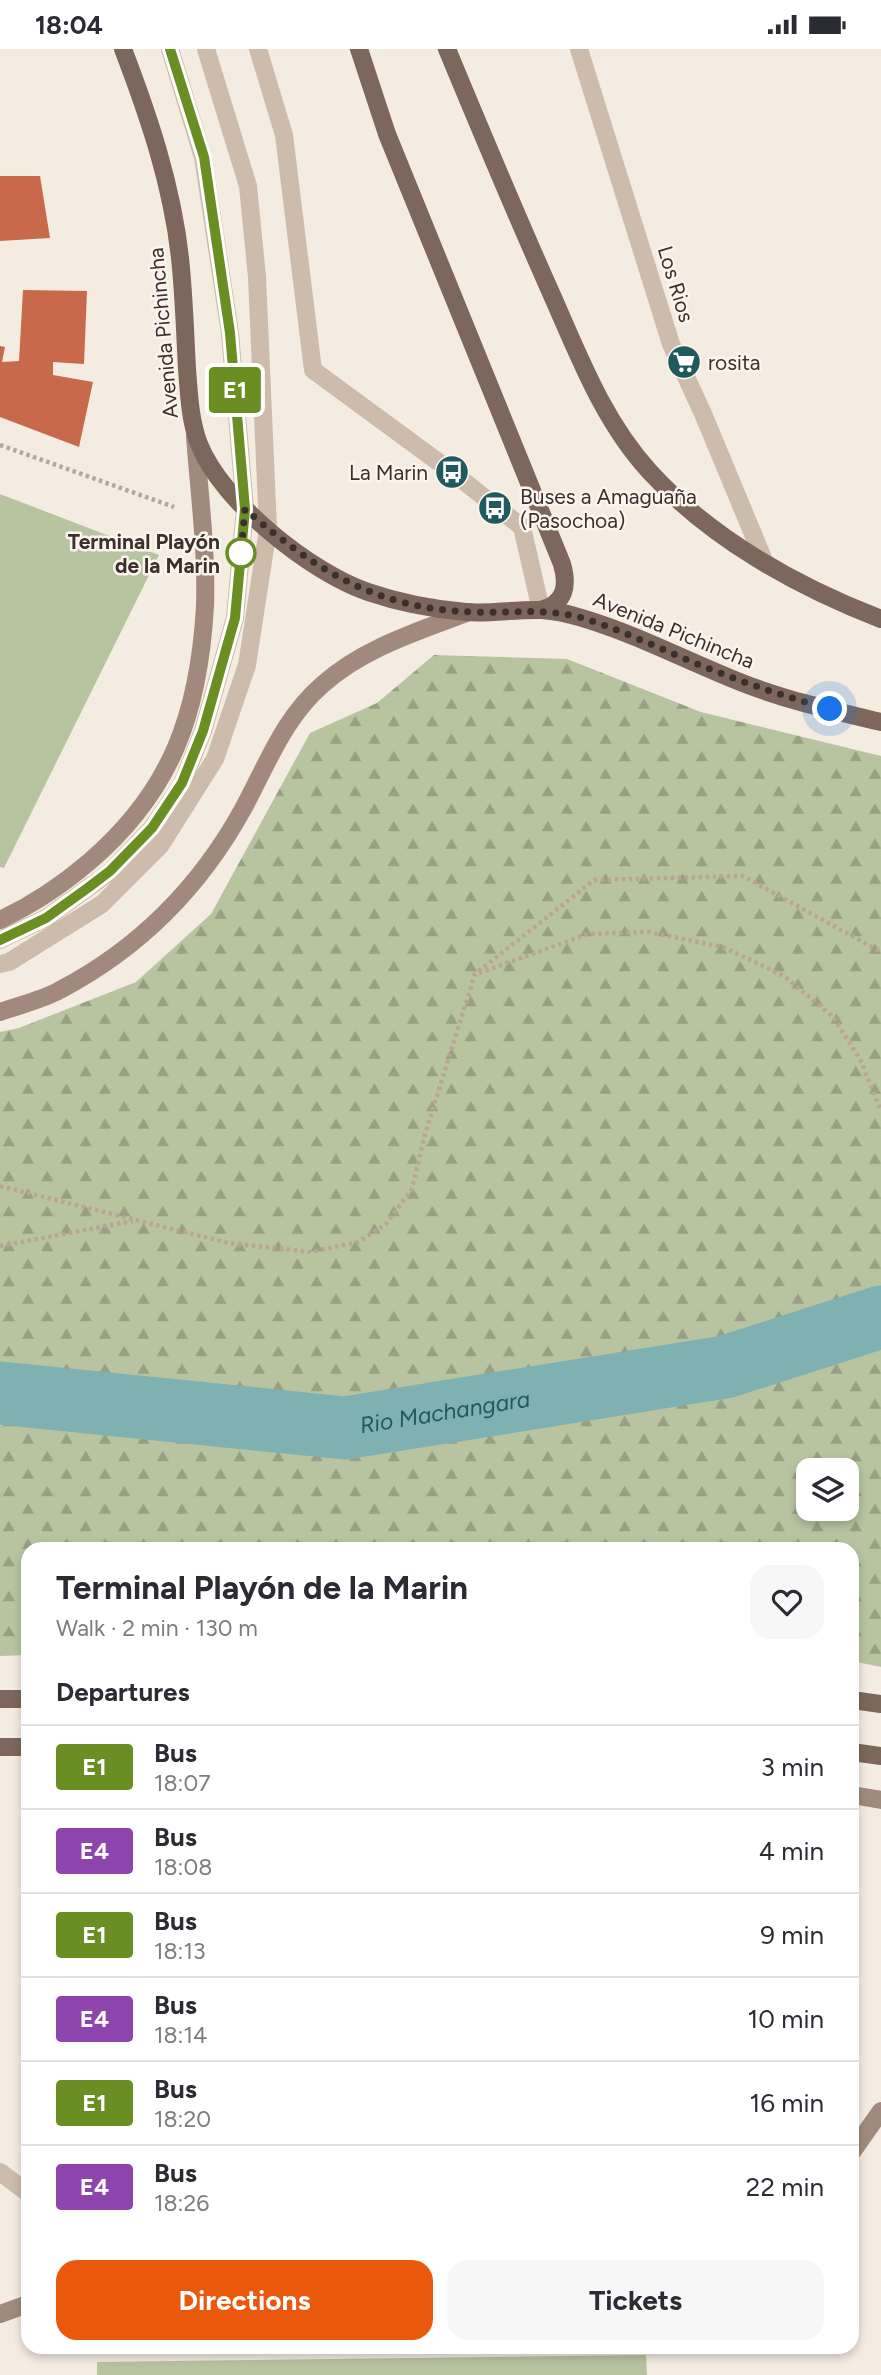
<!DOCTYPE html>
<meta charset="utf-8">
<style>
body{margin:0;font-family:Figtree,sans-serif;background:#f7f7f7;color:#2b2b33;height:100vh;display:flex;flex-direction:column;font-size:26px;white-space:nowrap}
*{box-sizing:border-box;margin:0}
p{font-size:23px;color:#7c7c81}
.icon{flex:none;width:38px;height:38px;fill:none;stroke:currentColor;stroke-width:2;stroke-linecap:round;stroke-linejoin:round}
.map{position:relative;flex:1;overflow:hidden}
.drawer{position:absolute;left:21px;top:1493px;width:838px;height:812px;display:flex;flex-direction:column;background:#fff;border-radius:21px;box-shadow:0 4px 10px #0003}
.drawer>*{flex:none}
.badge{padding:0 14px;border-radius:5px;font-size:24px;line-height:46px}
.tools{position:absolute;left:796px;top:1409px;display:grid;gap:14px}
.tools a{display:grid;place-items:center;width:63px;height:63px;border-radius:14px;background:#fff;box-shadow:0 4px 10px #0003;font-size:35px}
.you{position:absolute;width:35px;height:35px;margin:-18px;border:5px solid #fff;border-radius:50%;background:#1a73e8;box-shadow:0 0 0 10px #1a73e833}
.map>.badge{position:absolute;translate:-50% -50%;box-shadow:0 0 0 4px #fff}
h2{padding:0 35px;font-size:26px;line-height:63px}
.round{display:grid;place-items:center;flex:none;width:74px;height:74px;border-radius:21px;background:#f7f7f7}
.summary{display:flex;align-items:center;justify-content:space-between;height:119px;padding:0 35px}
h1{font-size:33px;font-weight:700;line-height:52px}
.cta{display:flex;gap:14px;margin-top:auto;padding:14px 35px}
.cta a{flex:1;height:80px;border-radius:21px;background:#ea580c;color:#fff;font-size:28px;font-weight:700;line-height:80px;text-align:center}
.cta a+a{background:#f7f7f7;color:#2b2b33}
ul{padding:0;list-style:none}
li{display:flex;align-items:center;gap:21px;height:84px;padding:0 35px;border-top:2px solid #e1e1e2}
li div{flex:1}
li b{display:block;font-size:26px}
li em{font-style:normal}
li .badge{min-width:77px;font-weight:700;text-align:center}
.status{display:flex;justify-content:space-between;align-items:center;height:49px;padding:0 35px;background:#fff;direction:ltr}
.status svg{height:19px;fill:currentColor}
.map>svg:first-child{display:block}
.green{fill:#b8c4a0}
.forest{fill:url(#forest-firs);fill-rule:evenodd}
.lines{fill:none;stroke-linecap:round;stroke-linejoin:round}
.river{stroke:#7fb0b2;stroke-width:63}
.building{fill:#c8694b}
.path{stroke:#b9a596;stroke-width:4.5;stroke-dasharray:3.5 3.5;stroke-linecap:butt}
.lane{stroke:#cdbbac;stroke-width:18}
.street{stroke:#cdbbac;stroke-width:18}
.secondary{stroke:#a18a7d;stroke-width:18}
.primary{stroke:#7d675c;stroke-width:18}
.line-casing{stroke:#fff;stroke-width:16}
.line{stroke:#6b8e23;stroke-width:10}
.walk{stroke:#3b302b;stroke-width:7;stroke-dasharray:0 12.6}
.stop-dot{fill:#fff;stroke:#6b8e23;stroke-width:3.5}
.labels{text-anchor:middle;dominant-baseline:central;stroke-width:5;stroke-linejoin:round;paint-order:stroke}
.street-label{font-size:21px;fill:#3b302b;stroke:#fbf5ee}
.poi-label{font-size:21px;fill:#3b302b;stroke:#fbf5ee;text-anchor:start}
.stop-label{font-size:21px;font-weight:bold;fill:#3b302b;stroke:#fbf5ee;text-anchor:end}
.water-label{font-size:23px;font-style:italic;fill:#1f5a5e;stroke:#fbf5ee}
</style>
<div class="status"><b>18:04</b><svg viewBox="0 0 49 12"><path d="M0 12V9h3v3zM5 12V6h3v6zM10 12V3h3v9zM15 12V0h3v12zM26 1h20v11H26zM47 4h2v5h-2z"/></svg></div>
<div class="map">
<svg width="881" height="2326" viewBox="0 0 881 2326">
<defs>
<pattern id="forest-firs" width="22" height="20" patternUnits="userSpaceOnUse" patternTransform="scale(1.75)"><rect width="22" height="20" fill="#b8c4a0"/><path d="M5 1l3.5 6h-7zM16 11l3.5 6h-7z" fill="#97a083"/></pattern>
</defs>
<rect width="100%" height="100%" fill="#f4ebe1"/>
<path class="green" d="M0 445 159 506 4 819 0 818Z
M646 2306 647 2326H97V2313Z"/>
<path class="forest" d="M434 606 567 610 701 663 881 707V1618L852 1612V1500H28V1606L0 1607V983L19 979 136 933 211 865 310 684 377 654ZM808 1421H847V1460H808Z"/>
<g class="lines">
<path class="river" id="s1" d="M0 1344 345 1379 725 1318 881 1268"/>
</g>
<path class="building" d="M0 127H40L50 189 0 192Z
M23 241 87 242 84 315 53 313V326L93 333 79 398 0 368V297L5 298 2 313 19 312Z"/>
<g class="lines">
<path class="path" d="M0 396 174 458
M479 924 588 885 649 883 723 898 784 927 833 968 860 1010 881 1062
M0 1137 228 1194 311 1203 358 1193 385 1176 412 1140 425 1085 475 925 594 831 743 827 881 903
M0 1197 133 1172"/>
<path class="lane" d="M258 0 284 86 313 321 452 423 522 478 541 561
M0 891 46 869 110 823 152 779 182 735 203 682 235 569 245 460 230 284 203 108 170 0
M0 915 9 913 102 855 160 797 215 710 247 616 268 480 257 228 248 137 206 0"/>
<path class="street" d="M579 0 671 295 704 367 765 514
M0 2123 28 2144"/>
<path class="secondary" d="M0 871C32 856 62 836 89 813 172 742 199 664 205 557 207 502 199 442 195 387
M0 963C20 956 42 951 60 941 138 900 200 838 243 760 267 716 283 670 322 636 363 599 419 582 469 563
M852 1746 881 1751
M852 2103 881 2062
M0 2265 28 2255"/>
<path class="primary" d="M123 0C149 68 172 136 180 209 184 246 185 283 187 320 189 345 190 372 199 395 222 453 310 523 368 543 400 554 432 560 466 563 491 565 516 560 542 561 555 562 569 565 582 569 636 585 687 612 740 633 785 651 834 662 881 673
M359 0 387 85 562 515C568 536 566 554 541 561
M447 0C481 82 515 163 551 244 579 307 603 372 650 423 711 490 798 538 881 570
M0 1650H28
M852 1651 881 1655
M0 1698H28
M852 1703 881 1707"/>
</g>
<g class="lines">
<g class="line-casing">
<path id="line" d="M0 891 46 869 89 838 110 822 152 779 182 734 203 682 235 569 245 460 230 284 204 108 170 0"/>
</g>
<use href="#line" class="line"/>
<path class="walk" d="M241 504 240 514 245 460C315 521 375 559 471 563 510 565 543 558 582 569 619 580 654 597 690 612 736 631 782 647 830 660"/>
</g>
<defs>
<g id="supermarket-disc" transform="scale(1.75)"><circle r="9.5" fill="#1f5a5e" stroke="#fbf5ee"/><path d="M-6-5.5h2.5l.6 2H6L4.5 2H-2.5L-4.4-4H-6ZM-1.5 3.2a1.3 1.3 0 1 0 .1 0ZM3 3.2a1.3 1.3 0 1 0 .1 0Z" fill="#fff"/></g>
<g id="bus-disc" transform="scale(1.75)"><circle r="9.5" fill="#1f5a5e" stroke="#fbf5ee"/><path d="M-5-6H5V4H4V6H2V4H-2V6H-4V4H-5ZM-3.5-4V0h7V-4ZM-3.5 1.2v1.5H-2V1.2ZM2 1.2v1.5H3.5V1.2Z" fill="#fff"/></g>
</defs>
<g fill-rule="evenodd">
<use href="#supermarket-disc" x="684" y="313"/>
<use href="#bus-disc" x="452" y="423"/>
<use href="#bus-disc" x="495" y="459"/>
</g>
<circle class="stop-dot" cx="241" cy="504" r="14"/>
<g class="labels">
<g class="street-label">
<text transform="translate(676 235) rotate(73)">Los Rios</text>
<text transform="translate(163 284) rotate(-95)">Avenida Pichincha</text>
<text transform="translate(674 581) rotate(22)">Avenida Pichincha</text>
</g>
<g class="poi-label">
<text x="708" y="313">rosita</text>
<text x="428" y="423" text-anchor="end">La Marin</text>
<text x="520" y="447">Buses a Amaguaña<tspan x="520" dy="24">(Pasochoa)</tspan></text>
</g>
<g class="stop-label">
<text x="220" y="492">Terminal Playón<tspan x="220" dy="24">de la Marin</tspan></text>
</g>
<g class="water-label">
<text stroke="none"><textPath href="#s1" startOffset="448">Rio Machangara</textPath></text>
</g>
</g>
</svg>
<div class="tools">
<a><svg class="icon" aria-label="layers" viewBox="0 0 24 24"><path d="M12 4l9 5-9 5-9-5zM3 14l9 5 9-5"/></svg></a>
</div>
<div class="you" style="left:830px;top:660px"></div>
<b class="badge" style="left:235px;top:341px;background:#6b8e23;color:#fff">E1</b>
<section class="drawer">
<div class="summary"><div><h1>Terminal Playón de la Marin</h1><p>Walk · 2 min · 130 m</p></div><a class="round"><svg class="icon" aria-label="heart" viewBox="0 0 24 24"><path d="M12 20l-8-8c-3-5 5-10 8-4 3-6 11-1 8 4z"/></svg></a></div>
<h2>Departures</h2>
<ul>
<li><span class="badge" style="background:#6b8e23;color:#fff">E1</span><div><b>Bus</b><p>18:07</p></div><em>3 min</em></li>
<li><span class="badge" style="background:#8e44ad;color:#fff">E4</span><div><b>Bus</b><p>18:08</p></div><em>4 min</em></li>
<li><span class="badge" style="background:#6b8e23;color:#fff">E1</span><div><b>Bus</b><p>18:13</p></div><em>9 min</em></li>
<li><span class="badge" style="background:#8e44ad;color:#fff">E4</span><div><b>Bus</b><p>18:14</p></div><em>10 min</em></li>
<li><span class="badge" style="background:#6b8e23;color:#fff">E1</span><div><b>Bus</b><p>18:20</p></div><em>16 min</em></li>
<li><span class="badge" style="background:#8e44ad;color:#fff">E4</span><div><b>Bus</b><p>18:26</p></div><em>22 min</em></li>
</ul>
<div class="cta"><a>Directions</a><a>Tickets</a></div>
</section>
</div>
